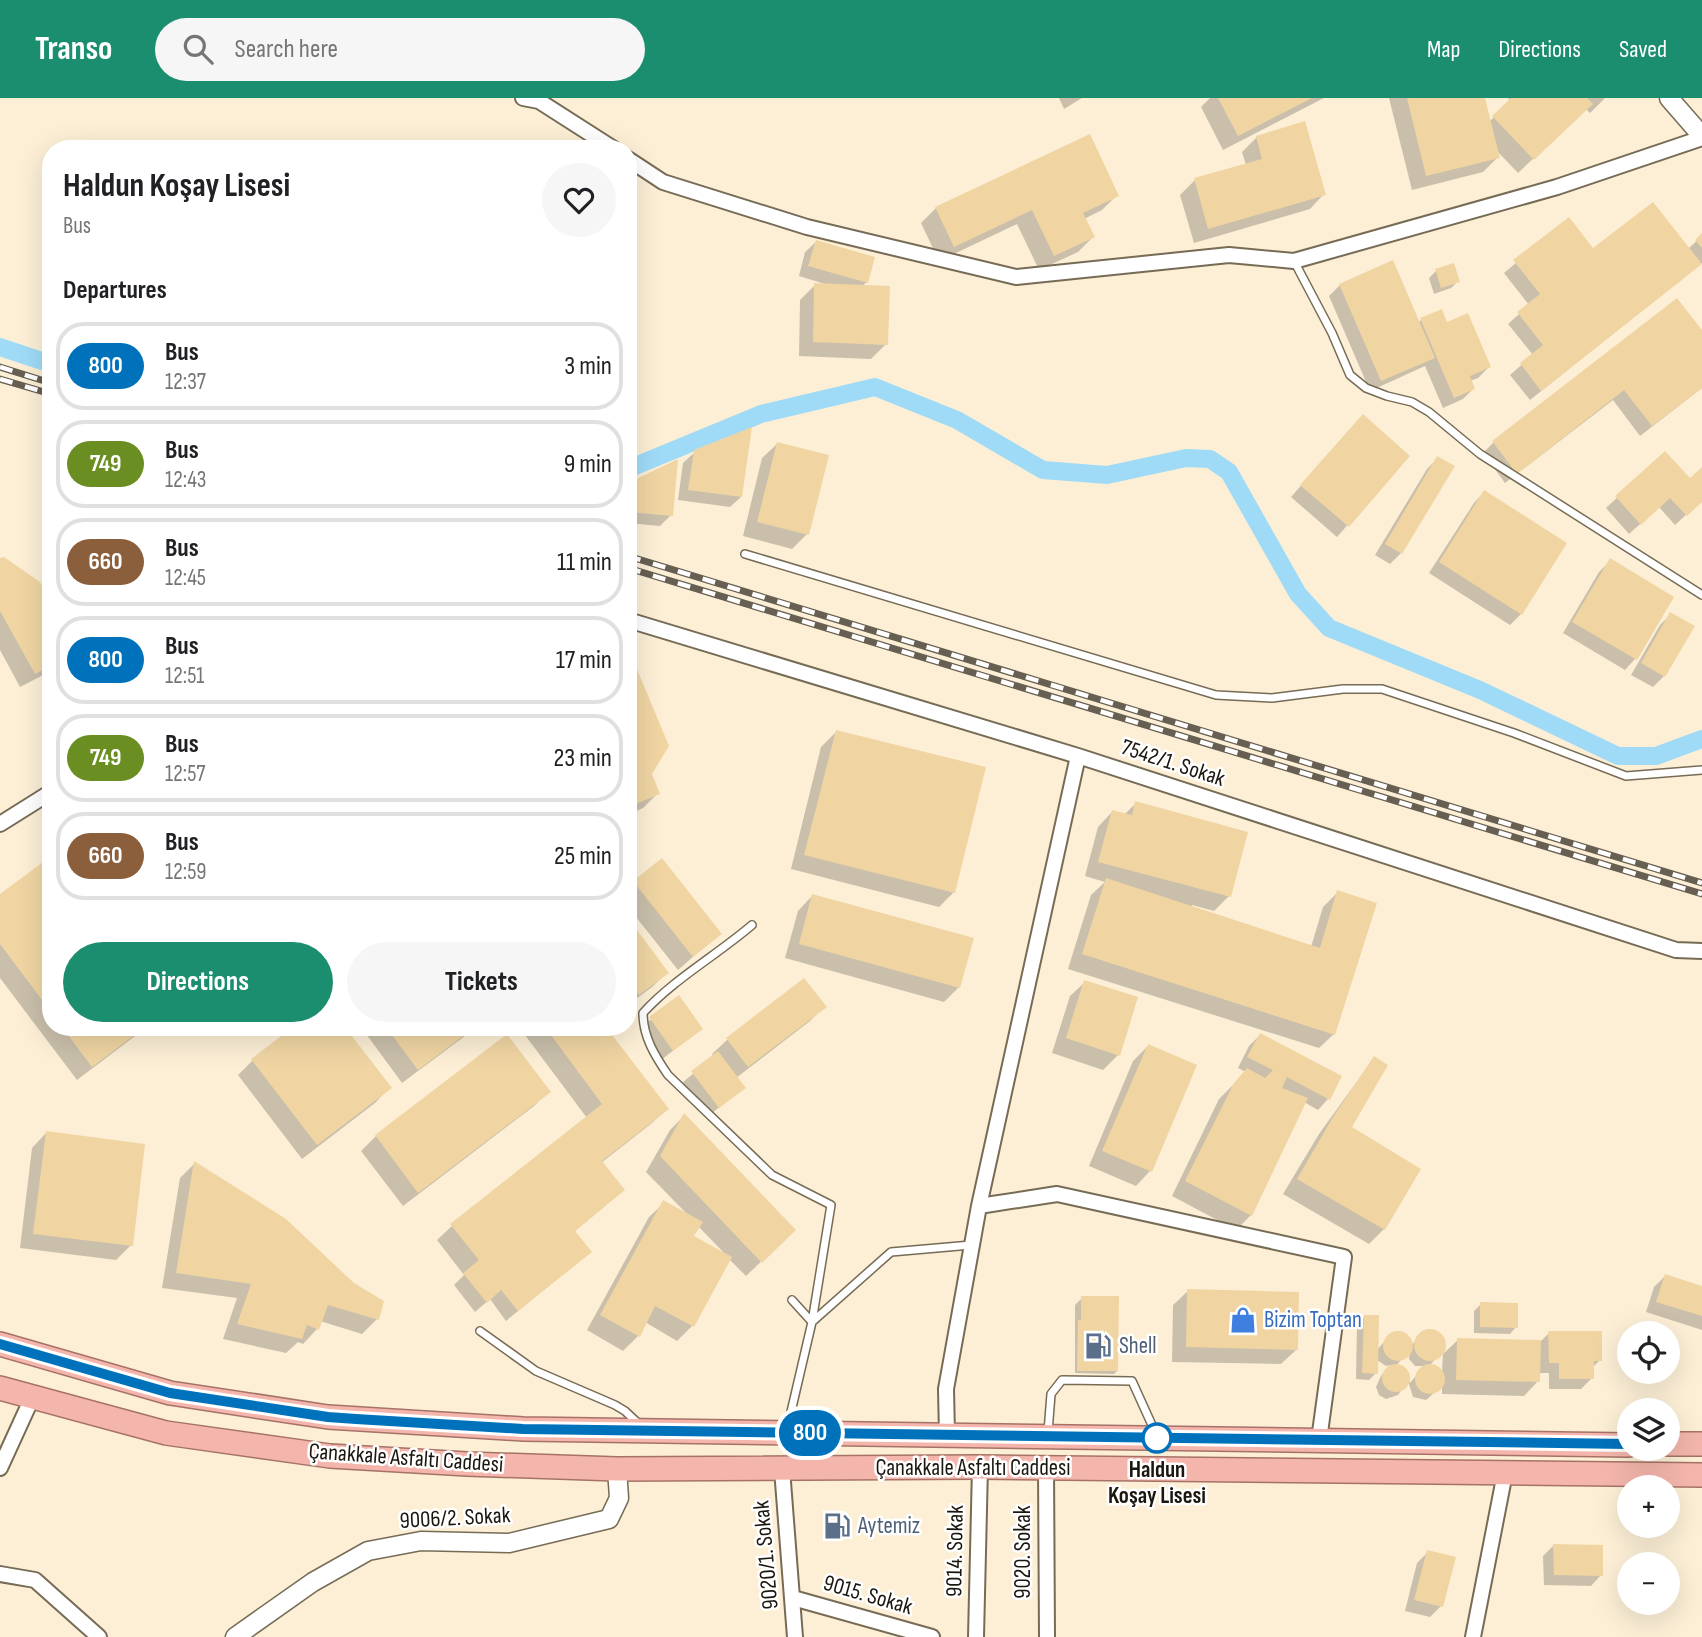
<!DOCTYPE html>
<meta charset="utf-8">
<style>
body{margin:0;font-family:"Sofia Sans Condensed",sans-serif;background:#f6f6f6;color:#202124;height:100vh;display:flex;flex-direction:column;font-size:26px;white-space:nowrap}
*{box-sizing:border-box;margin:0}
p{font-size:23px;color:#757577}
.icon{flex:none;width:38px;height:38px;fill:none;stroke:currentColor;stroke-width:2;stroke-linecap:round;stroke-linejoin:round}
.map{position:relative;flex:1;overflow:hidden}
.side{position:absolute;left:42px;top:42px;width:595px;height:896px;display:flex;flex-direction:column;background:#fff;border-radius:28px;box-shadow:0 7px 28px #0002}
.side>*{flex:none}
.badge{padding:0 14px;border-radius:23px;font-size:24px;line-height:46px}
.controls{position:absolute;left:1617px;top:1223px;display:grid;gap:14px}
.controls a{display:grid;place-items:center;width:63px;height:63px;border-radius:50%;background:#fff;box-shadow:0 7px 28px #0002;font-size:35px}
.map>.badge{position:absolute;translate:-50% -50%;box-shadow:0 0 0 4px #fff}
h2{padding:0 21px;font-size:26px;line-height:63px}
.round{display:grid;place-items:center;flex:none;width:74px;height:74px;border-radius:37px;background:#f6f6f6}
.summary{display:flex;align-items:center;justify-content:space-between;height:119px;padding:0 21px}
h1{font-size:33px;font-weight:700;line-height:52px}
.primary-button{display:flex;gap:14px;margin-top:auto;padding:14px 21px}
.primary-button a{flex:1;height:80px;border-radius:42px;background:#1c8e70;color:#fff;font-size:28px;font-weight:700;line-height:80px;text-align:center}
.primary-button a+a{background:#f6f6f6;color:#202124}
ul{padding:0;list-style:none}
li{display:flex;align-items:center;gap:21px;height:88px;margin:0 14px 10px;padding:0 7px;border:4px solid #e0e0e0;border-radius:28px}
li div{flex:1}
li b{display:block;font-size:26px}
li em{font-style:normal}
li .badge{min-width:77px;font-weight:700;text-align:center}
header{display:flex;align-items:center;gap:42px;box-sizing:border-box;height:98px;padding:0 35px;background:#1c8e70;color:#fff}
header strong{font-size:33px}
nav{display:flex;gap:38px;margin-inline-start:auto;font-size:24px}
.search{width:490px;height:63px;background:#f6f6f6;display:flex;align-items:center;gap:18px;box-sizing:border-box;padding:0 24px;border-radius:38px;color:#757577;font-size:26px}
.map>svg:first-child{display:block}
.shadow{fill:#0003;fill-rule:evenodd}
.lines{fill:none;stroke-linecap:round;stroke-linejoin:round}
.canal{stroke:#9fdbf7;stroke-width:18}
.building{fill:#f0d5a3}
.service-casing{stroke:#766b55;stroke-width:10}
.minor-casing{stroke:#766b55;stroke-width:18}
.tertiary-casing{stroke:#766b55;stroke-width:21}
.trunk-casing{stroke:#a67267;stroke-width:26}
.service{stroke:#fff;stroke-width:7}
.minor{stroke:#fff;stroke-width:14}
.tertiary{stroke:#fff;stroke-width:18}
.trunk{stroke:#f4b6ac;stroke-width:23}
.rail-casing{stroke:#675f51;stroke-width:7}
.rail{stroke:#fff;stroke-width:4.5;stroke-dasharray:13;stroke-linecap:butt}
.line-casing{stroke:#fff;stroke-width:16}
.line{stroke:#0072bc;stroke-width:10}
.stop-dot{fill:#fff;stroke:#0072bc;stroke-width:3.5}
.labels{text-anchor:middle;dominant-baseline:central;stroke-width:5;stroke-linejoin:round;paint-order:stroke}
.street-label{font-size:23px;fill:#1b160e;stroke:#fff}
.shop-label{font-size:23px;fill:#366cbe;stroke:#fff;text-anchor:start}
.service-label{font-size:23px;fill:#4e5e75;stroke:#fff;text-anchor:start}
.stop-label{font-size:23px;font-weight:bold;fill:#1b160e;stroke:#fff}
</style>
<header>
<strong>Transo</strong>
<div class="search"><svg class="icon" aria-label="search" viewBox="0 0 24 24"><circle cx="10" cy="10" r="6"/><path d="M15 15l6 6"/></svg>Search here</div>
<nav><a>Map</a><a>Directions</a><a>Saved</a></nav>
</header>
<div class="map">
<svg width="1702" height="1539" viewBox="0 0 1702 1539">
<rect width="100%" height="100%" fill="#fcefd6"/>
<path class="shadow" d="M1059 0H1082L1064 11Z
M1210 0H1324L1223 52 1201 9Z
M1389 0H1483L1489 24 1510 3 1508 0H1605L1590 15 1586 11 1518 75 1496 52 1498 59 1483 74 1412 92Z
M1257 39 1324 96 1310 111 1194 145 1180 97 1195 82 1246 67 1242 54Z
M1117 97 1102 112 1084 121 1093 139 1078 154 1039 172 1017 126 939 163 921 125 936 110Z
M1568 121 1593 153 1688 151 1702 138V165L1530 302 1510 277 1533 257 1508 226 1529 207 1504 175Z
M816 144 867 184 862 188 886 246 871 261 799 258 800 202 815 187 825 186 799 178 805 154Z
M1436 173 1458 183 1451 190 1434 196 1429 180Z
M1340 187 1418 225 1421 222 1446 226 1489 269 1478 280 1470 283 1473 291 1463 301 1443 310 1425 268 1370 293 1329 198Z
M1702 235V290L1640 338 1613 302 1505 385 1483 355 1493 345Z
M1352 329 1408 358 1337 439 1291 399Z
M777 346 807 436 792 451 743 438 762 360Z
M695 354 741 399 730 409 678 402 683 365Z
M1665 355 1690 383 1702 372V402L1675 427 1659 409 1629 436 1606 410Z
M1438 360 1401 455 1390 466 1375 457 1427 371Z
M631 385 671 417 660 428 628 425V388Z
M1484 394 1521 516 1510 527 1429 475 1474 405Z
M0 461 51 508V573L20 589 0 552Z
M1610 463 1672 500 1635 561 1625 572 1563 535 1599 474Z
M1671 516 1692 529 1664 578 1653 589 1631 577 1660 527Z
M628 577 650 676 658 695 643 710 628 717Z
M836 634 954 794 939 809 791 771 821 649Z
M1136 705 1229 798 1214 813 1192 807 1191 810 1311 849 1323 809 1338 794 1334 936 1319 950 1068 871 1091 797 1105 784 1085 778 1098 729 1112 714 1124 717Z
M51 760V929H147L77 982 0 880V798Z
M634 784 719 836 678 872 628 809V790Z
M812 798 959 889 944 904 785 860 798 813Z
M628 823 667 875 652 889 628 907Z
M804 882 824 909 810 923 736 980 744 990 707 1019 682 985 714 958 712 956 727 942Z
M1085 884 1118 957 1103 972 1052 955 1070 898Z
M679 899 701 931 661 962 639 931Z
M361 929H477L402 985Z
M519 929H605L667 1011 652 1025 601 1065 623 1092 574 1134 590 1154 506 1223 490 1201 475 1214 454 1187 464 1177 437 1142 452 1128 587 1020Z
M1260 937 1328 1001 1318 1012 1304 1004 1251 1117 1236 1132 1172 1098 1219 1001 1246 974 1238 970 1249 948Z
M507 938 549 993 534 1008 403 1108 361 1053 376 1038Z
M1148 948 1150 1073 1136 1088 1089 1068 1133 963Z
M1374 960 1349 1030 1418 1072 1384 1131 1369 1146 1283 1096 1319 1036Z
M253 962 389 990 375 1005 302 1061 238 977Z
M684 1018 794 1132 746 1178 729 1161 692 1228 677 1243 645 1224 638 1238 623 1253 587 1232 649 1119 664 1105 687 1116 646 1074 670 1032ZM698 1128 724 1155 691 1138Z
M46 1035 131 1147 116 1162 20 1150 32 1050Z
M194 1066 377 1221 362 1236 320 1223 317 1231 303 1246 298 1244 286 1255 223 1241 237 1200 162 1190 180 1080Z
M1665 1178 1702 1190V1232L1646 1214 1654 1189Z
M1188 1193 1296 1252 1281 1266 1172 1264 1173 1207Z
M1082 1200 1117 1273 1114 1276 1075 1275V1207Z
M1481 1206 1516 1229 1510 1236 1474 1235V1213Z
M1364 1219 1377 1252 1391 1236 1400 1235 1407 1239 1410 1248 1426 1234H1435L1442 1240 1443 1256 1458 1242 1540 1244 1549 1235 1600 1262 1592 1270V1280L1581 1291H1549V1275H1539L1538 1283 1524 1298 1442 1296V1288L1426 1302 1413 1299 1408 1283 1398 1297 1386 1301 1379 1297 1376 1289 1381 1278 1391 1267 1386 1268 1377 1262 1376 1275 1369 1282 1356 1281 1357 1226ZM1410 1251 1409 1261 1415 1268H1424L1410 1285 1407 1274 1396 1268ZM1443 1253 1442 1275 1439 1270 1430 1267Z
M1554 1447 1601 1477 1591 1488 1544 1487 1543 1458Z
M1428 1454 1441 1508 1430 1519 1405 1513 1417 1465Z"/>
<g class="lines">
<path class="canal" d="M0 249 51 266
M628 371 761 316 875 289 957 322 1043 372 1107 377 1186 360 1210 361 1229 374 1298 496 1329 530 1480 592 1618 658H1656L1702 641"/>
</g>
<path class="building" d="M1218 0H1312L1238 38Z
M1407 0H1485L1500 60 1426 78Z
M1511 0H1587L1593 6 1534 62 1492 18Z
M1305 23 1326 97 1208 131 1194 80 1262 61 1256 38Z
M1090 36 1119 98 1083 115 1095 139 1054 158 1032 112 954 149 935 109Z
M1653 104 1702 166 1541 293 1520 265 1543 247 1517 214 1540 196 1513 162 1569 119 1593 150Z
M1702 135V150L1695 142Z
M816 142 875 159 868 185 808 168Z
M1393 162 1435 260 1381 283 1339 186Z
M1454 165 1460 184 1441 190 1435 171Z
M814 185 890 188 888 247 813 244Z
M1677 200 1702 232V290L1652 328 1624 292 1517 376 1492 343Z
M1442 211 1447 224 1468 215 1491 269 1470 278 1475 291 1454 300 1420 220Z
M1363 316 1410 358 1349 429 1300 387Z
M752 329 742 399 688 392 694 352Z
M777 344 829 357 809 437 757 424Z
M1665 353 1690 380 1702 369V404L1687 418 1670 400 1641 427 1615 398Z
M1437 358 1455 368 1402 456 1385 446Z
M678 361 673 418 628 414 630 384Z
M1484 392 1567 445 1522 517 1439 464Z
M4 459 40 484 51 505V568L35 576 0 513V460Z
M1610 460 1674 499 1637 562 1572 524Z
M1670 514 1695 528 1665 579 1641 565Z
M637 571 669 648 652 676 660 696 628 709V575Z
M836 632 986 669 955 795 804 757Z
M1135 703 1248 734 1231 799 1098 764 1112 712 1132 717Z
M51 758V914L0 846V796Z
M662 760 722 836 693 859 633 783Z
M1106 780 1320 850 1337 792 1377 805 1335 937 1082 856Z
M812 796 974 840 960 890 799 846Z
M628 820 669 875 639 897 628 882Z
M804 880 827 909 748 969 726 940Z
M1084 882 1138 899 1120 958 1066 940Z
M679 897 703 931 673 953 649 919Z
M62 929H145L92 969Z
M293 929H345L392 990 317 1047 251 961Z
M386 929H475L418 972Z
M545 929H606L669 1011 602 1063 625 1092 575 1133 592 1154 518 1213 501 1192 487 1205 463 1175 479 1162 450 1126 602 1006Z
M1260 935 1342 978 1330 1002 1287 979 1282 990 1308 1000 1252 1118 1185 1083 1234 985 1247 970 1265 980 1273 972 1247 959Z
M507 936 551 994 418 1095 375 1037Z
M1148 946 1197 967 1152 1074 1102 1053Z
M718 953 746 990 719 1010 691 973Z
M1374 958 1388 967 1352 1029 1421 1071 1385 1132 1297 1081 1333 1019Z
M684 1015 796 1132 762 1165 660 1058Z
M46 1033 145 1046 133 1148 33 1136Z
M194 1063 286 1121 354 1185 384 1203 379 1222 328 1207 319 1232 307 1227 302 1241 237 1226 251 1186 176 1175Z
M663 1102 703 1124 694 1138 732 1159 694 1229 655 1208 640 1239 600 1217Z
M1665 1176 1702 1188V1218L1656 1204Z
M1187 1191 1299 1194 1298 1252 1186 1249Z
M1081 1198H1119L1118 1273H1077L1078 1222H1081Z
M1480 1204 1518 1205V1230L1480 1229Z
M1364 1217H1379L1378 1276 1362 1275Z
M1414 1247a16 16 0 1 1 32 0a16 16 0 1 1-32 0Z
M1548 1233H1602V1263H1594V1281H1559V1265H1549Z
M1383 1248a15 15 0 1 1 30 0a15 15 0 1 1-30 0Z
M1457 1240 1541 1242 1540 1284 1456 1282Z
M1415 1281a15 15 0 1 1 30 0a15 15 0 1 1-30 0Z
M1382 1280a14 14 0 1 1 28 0a14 14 0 1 1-28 0Z
M1553 1446 1603 1447V1478L1554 1477Z
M1427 1452 1456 1459 1443 1509 1414 1502Z"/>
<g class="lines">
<g class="service-casing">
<path id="service" d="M1294 163 1332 235 1350 277 1366 290 1387 298 1412 304 1429 314 1480 356 1702 497
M745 456 1216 597 1272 600 1343 591H1382L1514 635 1626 678 1702 672
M752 827C717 857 674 881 643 915 643 939 655 958 668 977L772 1077 831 1107 812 1224 787 1331
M792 1202 812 1224 891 1154 971 1147
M480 1233 536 1273 615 1307 625 1313 641 1328
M1048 1334 1051 1296 1062 1282 1132 1283 1156 1336"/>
</g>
<g class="minor-casing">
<path id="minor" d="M523 0 539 3 614 51
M628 61 663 84 807 129 1016 179 1229 157 1294 163 1557 89 1702 40
M628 522 1078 658 1676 852 1702 853
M0 726 51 694
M979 1108 1057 1096 1344 1159 1319 1342
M947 1337 946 1291 979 1108 1078 658
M1046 1369 1047 1539
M0 1370 32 1300
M782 1371 795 1539
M0 1476 35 1482 99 1539
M793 1500 932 1539
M976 1539 980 1369
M1473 1539 1505 1375"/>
</g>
<g class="tertiary-casing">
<path id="tertiary" d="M1669 0 1702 38
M235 1539 313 1484 368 1453 421 1443 509 1445 609 1421 619 1400 617 1371"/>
</g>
<g class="trunk-casing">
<path id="trunk" d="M0 1246 170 1295 328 1319 523 1331 1629 1347
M0 1290 166 1335 330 1358 467 1366 617 1371 980 1369 1702 1377
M1668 1346H1702"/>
</g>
<use href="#service" class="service"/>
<use href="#minor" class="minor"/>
<use href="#tertiary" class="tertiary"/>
<use href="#trunk" class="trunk"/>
<g class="rail-casing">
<path id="rail" d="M0 269 51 285
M0 281 51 296
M628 458 1702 785
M628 470 1702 796"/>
</g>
<use href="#rail" class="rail"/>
</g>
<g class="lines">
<g class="line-casing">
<path id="line" d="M0 1246 170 1295 328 1319 356 1321 523 1331 1629 1346"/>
</g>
<use href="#line" class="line"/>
</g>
<defs>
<g id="shop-bare" transform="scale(2.1)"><path d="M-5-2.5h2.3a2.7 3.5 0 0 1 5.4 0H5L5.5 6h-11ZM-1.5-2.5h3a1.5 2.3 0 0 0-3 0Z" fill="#3f7fe0" stroke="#fff" stroke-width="2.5" paint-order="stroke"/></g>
<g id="fuel-bare" transform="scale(2.1)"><path d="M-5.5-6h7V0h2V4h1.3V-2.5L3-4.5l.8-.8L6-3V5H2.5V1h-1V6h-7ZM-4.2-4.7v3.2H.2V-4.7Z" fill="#5c6f8a" stroke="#fff" stroke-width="2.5" paint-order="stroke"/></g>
</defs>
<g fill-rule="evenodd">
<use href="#shop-bare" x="1243" y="1222"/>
<use href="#fuel-bare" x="1098" y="1248"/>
<use href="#fuel-bare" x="837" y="1428"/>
</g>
<circle class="stop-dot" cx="1157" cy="1340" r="14"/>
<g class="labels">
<g class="street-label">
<text transform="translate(1173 665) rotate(18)">7542/1. Sokak</text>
<text transform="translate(406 1360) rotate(4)">Çanakkale Asfaltı Caddesi</text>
<text x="973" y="1370">Çanakkale Asfaltı Caddesi</text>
<text transform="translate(455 1420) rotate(-3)">9006/2. Sokak</text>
<text transform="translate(955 1453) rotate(-89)">9014. Sokak</text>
<text transform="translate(1023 1454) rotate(-90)">9020. Sokak</text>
<text transform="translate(766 1457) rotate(-95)">9020/1. Sokak</text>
<text transform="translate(868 1497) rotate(16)">9015. Sokak</text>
</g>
<g class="shop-label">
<text x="1264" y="1222">Bizim Toptan</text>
</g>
<g class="service-label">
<text x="1119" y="1248">Shell</text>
<text x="858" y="1428">Aytemiz</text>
</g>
<g class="stop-label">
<text x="1157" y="1372">Haldun<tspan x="1157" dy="26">Koşay Lisesi</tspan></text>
</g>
</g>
</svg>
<div class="controls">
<a><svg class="icon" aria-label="locate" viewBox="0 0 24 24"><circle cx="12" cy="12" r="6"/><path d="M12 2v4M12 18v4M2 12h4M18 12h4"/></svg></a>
<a><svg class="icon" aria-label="layers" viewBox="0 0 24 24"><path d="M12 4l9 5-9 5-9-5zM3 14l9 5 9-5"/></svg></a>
<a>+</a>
<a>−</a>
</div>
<b class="badge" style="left:810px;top:1335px;background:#0072bc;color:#fff">800</b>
<section class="side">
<div class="summary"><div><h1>Haldun Koşay Lisesi</h1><p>Bus</p></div><a class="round"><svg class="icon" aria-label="heart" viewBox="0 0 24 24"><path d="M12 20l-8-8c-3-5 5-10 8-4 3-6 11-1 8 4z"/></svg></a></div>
<h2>Departures</h2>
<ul>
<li><span class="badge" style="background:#0072bc;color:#fff">800</span><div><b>Bus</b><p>12:37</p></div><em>3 min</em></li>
<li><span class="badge" style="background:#6b8e23;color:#fff">749</span><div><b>Bus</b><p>12:43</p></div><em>9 min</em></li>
<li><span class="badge" style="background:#8b5e3c;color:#fff">660</span><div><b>Bus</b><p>12:45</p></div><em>11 min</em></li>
<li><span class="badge" style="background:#0072bc;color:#fff">800</span><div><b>Bus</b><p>12:51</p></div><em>17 min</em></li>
<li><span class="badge" style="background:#6b8e23;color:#fff">749</span><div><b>Bus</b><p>12:57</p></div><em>23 min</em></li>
<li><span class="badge" style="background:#8b5e3c;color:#fff">660</span><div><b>Bus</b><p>12:59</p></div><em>25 min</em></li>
</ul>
<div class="primary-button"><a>Directions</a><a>Tickets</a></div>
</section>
</div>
